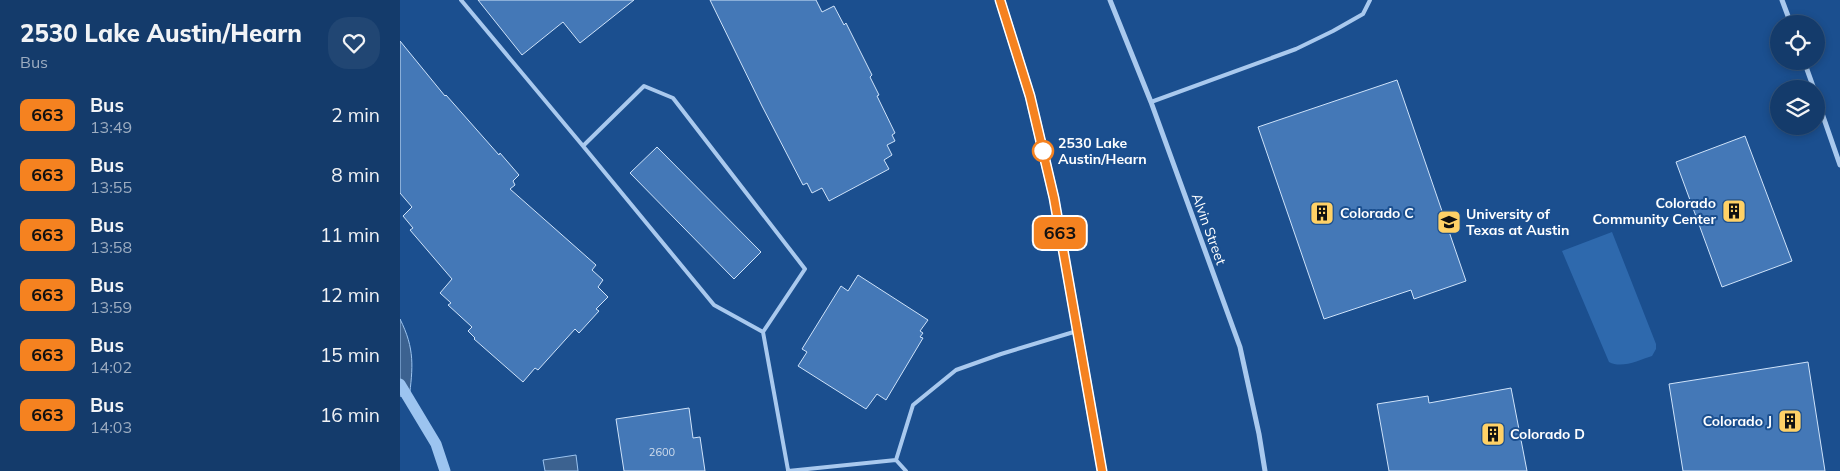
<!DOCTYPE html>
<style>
body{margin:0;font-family:Mulish,sans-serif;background:#214673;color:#f1f3f6;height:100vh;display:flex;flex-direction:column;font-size:19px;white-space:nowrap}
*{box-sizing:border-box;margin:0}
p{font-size:16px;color:#9dadc1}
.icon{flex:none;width:28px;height:28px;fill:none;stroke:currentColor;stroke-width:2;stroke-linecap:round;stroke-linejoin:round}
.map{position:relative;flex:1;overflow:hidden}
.side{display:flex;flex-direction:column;background:#143b6b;width:400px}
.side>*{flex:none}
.badge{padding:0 10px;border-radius:8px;font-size:18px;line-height:32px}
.fabs{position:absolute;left:1370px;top:15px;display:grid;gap:10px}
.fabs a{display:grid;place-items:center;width:55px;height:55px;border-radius:50%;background:#143b6b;box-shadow:0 2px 8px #0003,0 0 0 1px #33557e;font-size:25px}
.map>.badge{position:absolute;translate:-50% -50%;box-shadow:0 0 0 2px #fff}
.round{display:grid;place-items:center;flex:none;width:52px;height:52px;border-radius:20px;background:#214673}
.headline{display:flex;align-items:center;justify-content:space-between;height:85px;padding:0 20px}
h1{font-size:24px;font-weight:800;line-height:38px}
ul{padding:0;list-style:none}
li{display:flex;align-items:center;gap:15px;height:60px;padding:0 20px}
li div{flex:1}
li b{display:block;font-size:19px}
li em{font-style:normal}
li .badge{min-width:55px;font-weight:700;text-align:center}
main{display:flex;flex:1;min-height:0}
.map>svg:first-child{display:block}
.green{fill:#2e69ad}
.water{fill:#3c6290;stroke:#9cc4f0}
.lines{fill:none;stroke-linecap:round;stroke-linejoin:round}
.stream{stroke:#9cc4f0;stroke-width:11}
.building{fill:#4478b7;stroke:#cfe3fa}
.lane{stroke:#a9c9ee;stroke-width:4}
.street{stroke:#a9c9ee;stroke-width:5}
.secondary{stroke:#d6e6fa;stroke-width:10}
.line-casing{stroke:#fff;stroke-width:11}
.line{stroke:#f58220;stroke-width:8}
.stop-dot{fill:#fff;stroke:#f58220;stroke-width:2.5}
.labels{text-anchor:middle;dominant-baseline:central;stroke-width:4;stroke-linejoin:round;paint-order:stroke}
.number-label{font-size:11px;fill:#d0dded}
.stop-label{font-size:14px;font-weight:bold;fill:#fff;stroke:#1b4f8f;text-anchor:start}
.poi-label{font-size:14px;font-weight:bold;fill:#fff;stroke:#1b4f8f;text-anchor:start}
.street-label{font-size:14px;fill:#fff;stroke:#1b4f8f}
</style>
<main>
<section class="side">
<div class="headline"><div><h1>2530 Lake Austin/Hearn</h1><p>Bus</p></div><a class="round"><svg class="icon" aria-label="heart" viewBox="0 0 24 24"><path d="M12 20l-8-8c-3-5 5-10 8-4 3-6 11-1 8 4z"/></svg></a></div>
<ul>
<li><span class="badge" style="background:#f58220;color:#111">663</span><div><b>Bus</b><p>13:49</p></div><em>2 min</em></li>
<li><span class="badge" style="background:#f58220;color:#111">663</span><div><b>Bus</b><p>13:55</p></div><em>8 min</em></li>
<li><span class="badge" style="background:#f58220;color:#111">663</span><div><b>Bus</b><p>13:58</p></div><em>11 min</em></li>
<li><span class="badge" style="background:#f58220;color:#111">663</span><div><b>Bus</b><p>13:59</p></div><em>12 min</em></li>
<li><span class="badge" style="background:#f58220;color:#111">663</span><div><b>Bus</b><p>14:02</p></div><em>15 min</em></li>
<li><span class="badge" style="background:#f58220;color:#111">663</span><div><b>Bus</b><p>14:03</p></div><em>16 min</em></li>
</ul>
</section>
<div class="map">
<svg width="1440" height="471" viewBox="0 0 1440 471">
<rect width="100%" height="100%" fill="#1b4f8f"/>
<path class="green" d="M1212 232 1256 344V349L1252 356C1239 360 1222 369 1209 362L1162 251Z"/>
<path class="water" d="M0 319C15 349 13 367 9 399L0 396Z
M176 455 178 471H145L143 460Z"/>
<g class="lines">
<path class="stream" d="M0 384 36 444 45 471"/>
</g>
<path class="building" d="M78 0H234L180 43 163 22 122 55Z
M310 0H416L422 12 434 6 444 25 446 23 472 75 470 77 479 95 477 96 495 133 492 135 495 141 487 145 492 155 484 160 489 169 429 201 422 188 412 193 407 183 403 185 362 106Z
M0 41 45 96 46 95 99 155 100 153 119 175 113 181 115 185 110 189 196 265 192 270 203 280 198 287 208 297 196 309 199 311 179 333 175 329 138 370 135 368 123 382 74 339 75 338 68 331 72 327 48 305 51 303 40 293 52 279 10 230 13 228 3 216 12 207 0 193Z
M997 80 1066 281 1014 299 1011 290 924 319 858 127Z
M1345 136 1392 261 1322 287 1276 162Z
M257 147 361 252 334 279 230 173Z
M458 275 528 320 520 331 523 333 520 337 523 338 486 400 477 394 466 409 398 366 407 352 402 349 441 286 448 291Z
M1408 362 1425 471H1283L1269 384Z
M1111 388 1127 471H989L977 404 1028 396 1029 403Z
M289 408 293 438 300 437 305 471H224L216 419Z"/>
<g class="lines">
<path class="lane" d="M61 0 183 146
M751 102 896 49 933 31 963 14 970 0
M363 332 314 305 183 146 244 86 273 98 405 269 363 332 388 470
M496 460 513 405 556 370 601 354 677 331
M496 460 506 471
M388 471 496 460"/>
<path class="street" d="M710 0 751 102 840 347 859 434 865 471
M1382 0 1391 24
M1404 61 1414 89
M1416 96 1440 165"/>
<path class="secondary" d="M600 0 630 96 654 198 702 471"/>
</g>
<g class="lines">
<g class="line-casing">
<path id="line" d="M600 0 630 96 654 198 702 471"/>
</g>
<use href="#line" class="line"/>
</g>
<defs>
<g id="building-square" transform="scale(1.25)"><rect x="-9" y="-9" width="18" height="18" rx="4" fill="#ffd166" stroke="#1b4f8f"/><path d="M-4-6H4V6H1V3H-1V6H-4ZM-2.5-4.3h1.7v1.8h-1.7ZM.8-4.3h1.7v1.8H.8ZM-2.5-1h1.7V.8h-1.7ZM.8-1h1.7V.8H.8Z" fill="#111"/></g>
<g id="university-square" transform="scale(1.25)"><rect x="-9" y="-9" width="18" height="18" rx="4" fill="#ffd166" stroke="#1b4f8f"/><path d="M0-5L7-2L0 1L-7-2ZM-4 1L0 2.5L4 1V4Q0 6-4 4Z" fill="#111"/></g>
</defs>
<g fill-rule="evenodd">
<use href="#building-square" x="1334" y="211"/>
<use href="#building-square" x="922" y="213"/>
<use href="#university-square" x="1049" y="222"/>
<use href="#building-square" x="1390" y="421"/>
<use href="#building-square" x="1093" y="434"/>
</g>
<circle class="stop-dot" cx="643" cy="151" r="10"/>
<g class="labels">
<g class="number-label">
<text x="262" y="452">2600</text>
</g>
<g class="stop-label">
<text x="658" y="143">2530 Lake<tspan x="658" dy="16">Austin/Hearn</tspan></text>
</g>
<g class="poi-label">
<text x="1316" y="203" text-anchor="end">Colorado<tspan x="1316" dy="16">Community Center</tspan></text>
<text x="940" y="213">Colorado C</text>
<text x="1066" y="214">University of<tspan x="1066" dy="16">Texas at Austin</tspan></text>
<text x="1372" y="421" text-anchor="end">Colorado J</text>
<text x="1110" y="434">Colorado D</text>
</g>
<g class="street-label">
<text transform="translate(809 229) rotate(70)">Alvin Street</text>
</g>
</g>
</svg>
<div class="fabs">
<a><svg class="icon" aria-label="locate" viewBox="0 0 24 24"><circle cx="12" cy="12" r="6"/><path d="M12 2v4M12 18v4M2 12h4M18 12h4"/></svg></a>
<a><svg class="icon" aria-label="layers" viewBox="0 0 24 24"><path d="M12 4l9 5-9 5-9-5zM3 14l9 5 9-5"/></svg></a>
</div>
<b class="badge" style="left:660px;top:233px;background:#f58220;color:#111">663</b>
</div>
</main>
